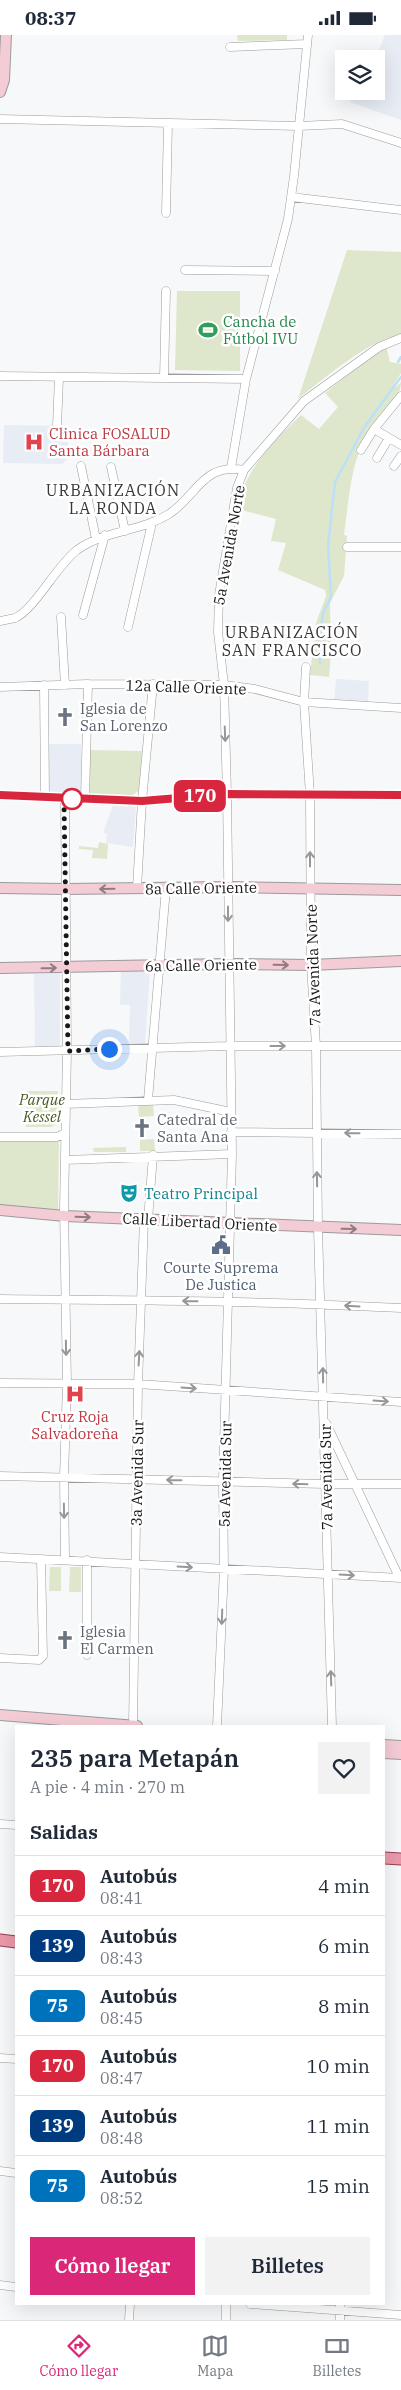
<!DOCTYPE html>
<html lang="es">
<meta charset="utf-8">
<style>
body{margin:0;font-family:"IBM Plex Serif",serif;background:#f2f2f3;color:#1f2937;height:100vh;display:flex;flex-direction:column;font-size:19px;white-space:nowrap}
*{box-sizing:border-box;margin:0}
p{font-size:16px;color:#747a83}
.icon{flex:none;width:28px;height:28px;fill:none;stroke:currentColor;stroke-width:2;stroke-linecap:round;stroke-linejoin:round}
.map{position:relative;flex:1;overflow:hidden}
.drawer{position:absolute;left:15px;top:1690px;width:370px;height:580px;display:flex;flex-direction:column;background:#fff;border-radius:0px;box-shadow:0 5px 20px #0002}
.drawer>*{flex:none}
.badge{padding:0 10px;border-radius:8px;font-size:18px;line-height:32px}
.fabs{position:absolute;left:335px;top:15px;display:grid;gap:10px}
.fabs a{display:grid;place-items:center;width:50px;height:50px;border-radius:0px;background:#fff;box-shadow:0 5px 20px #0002;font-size:25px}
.you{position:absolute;width:25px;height:25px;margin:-12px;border:4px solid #fff;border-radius:50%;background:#1a73e8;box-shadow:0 0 0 8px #1a73e833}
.map>.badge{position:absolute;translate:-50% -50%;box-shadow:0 0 0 2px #fff}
h2{padding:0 15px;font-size:19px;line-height:45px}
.round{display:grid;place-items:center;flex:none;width:52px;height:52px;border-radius:0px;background:#f2f2f3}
.overview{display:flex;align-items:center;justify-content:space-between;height:85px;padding:0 15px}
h1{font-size:24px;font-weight:600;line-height:38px}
.primary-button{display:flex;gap:10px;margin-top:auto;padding:10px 15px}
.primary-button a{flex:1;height:58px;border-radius:0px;background:#db2777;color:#fff;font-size:20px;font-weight:600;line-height:58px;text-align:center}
.primary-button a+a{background:#f2f2f3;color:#1f2937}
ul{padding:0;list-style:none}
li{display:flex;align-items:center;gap:15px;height:60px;padding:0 15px;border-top:1px solid #e0e1e3}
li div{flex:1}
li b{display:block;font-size:19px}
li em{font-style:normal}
li .badge{min-width:55px;font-weight:700;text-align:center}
.status{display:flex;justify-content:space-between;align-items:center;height:35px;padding:0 25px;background:#fff;direction:ltr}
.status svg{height:14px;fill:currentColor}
.dock{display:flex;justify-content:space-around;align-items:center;height:70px;border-top:1px solid #e0e1e3;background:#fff;font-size:14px;color:#747a83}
.dock a{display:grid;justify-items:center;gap:2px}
.dock .selected{color:#db2777}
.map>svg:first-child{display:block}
.built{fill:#e8ecf4}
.green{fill:#dee7cc}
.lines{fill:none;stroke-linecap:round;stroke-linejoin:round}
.stream{stroke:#bbe0f7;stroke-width:2.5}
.street-casing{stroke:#9b9b9c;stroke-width:9}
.secondary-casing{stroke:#9b9b9c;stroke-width:12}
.primary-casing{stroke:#974053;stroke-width:13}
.street{stroke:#fff;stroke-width:8}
.secondary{stroke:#f4ccd5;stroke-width:10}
.primary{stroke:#ea99ab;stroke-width:11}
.oneway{stroke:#979797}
.oneway2{stroke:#917b80}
.line-casing{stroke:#fff;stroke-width:11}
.line{stroke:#d7263d;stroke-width:8}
.walk{stroke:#181818;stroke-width:5;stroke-dasharray:0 9}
.stop-dot{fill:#fff;stroke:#d7263d;stroke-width:2.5}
.labels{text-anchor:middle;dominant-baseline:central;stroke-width:5;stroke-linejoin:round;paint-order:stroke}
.leisure-label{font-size:15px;fill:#27864d;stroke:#fff;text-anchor:start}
.health-label{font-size:15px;fill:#be3a42;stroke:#fff;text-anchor:start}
.street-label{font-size:15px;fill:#181818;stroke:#fff}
.worship-label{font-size:15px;fill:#5b616d;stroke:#fff;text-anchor:start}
.park-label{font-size:15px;font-style:italic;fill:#4b5a23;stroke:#fff}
.culture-label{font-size:15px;fill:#0d838f;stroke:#fff;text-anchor:start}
.service-label{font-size:15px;fill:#4e5e75;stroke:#fff}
.neighbourhood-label{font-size:16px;letter-spacing:1px;fill:#373738;stroke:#fff}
</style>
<div class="status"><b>08:37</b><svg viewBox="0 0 49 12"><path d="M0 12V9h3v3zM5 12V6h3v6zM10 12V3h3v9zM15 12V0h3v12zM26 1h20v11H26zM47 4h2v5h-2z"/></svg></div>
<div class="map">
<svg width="401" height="2285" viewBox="0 0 401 2285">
<rect width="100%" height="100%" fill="#f7f8f9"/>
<path class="built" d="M385 0H401V85L350 67 356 56H376L375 24Z
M4 390 68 391V424L62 429 3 428Z
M336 644 369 646 368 668 334 666Z
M49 709H81V758H49Z
M113 770 136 772 133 812 106 808 107 799 103 798Z
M121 935H150L145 1010H129L130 970H120Z
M60 938V1011L35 1012 34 939Z"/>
<path class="green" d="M237 0H287V5L238 6Z
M347 215 401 217V301C374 300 320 347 298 364Z
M177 256H240V336L175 335Z
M386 310 390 327 401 329V338L394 349 396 352 401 347C401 365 381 380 371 395 351 423 350 458 345 491L344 500 347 501 344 541 330 568 331 619 329 642 310 640 316 588 326 561 325 555 278 535 286 508 271 506 276 484 237 474C245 434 273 407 301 380L319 394 338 372 325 358Z
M90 715 142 716 139 755 132 761H93L89 756Z
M99 807 108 809 107 824 92 823 93 815 79 814V811L98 813Z
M27 1056H58L57 1088 52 1092H26Z
M138 1070H153L154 1081 139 1082Z
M154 1104 155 1116H140V1105Z
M0 1105H59L58 1177 0 1173Z
M126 1112V1117H94L93 1113Z
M50 1532H61V1556H49Z
M70 1532H81V1557H69Z"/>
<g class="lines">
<path class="stream" d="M398 327 401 322
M320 628V600L323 578 331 562 328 511 335 447 365 391 401 342"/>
<g class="street-casing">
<path id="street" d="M230 12 307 9
M0 84 299 91 342 89 401 108
M291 162 401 175
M166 178 168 88
M185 235 275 236
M0 341 246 344
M164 343 166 256
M57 391 59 342
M374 394 401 410
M361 415 374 394 401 361
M377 423 389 403
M81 431 96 504
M394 431 401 421
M111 432 125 496
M231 433 246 344 288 184 294 141 308 0
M347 512H401
M83 580 105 500
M61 582 65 650
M0 586C5 585 10 584 15 583 35 574 57 530 77 515 105 495 140 497 169 479 198 460 202 428 244 435
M128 592 152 488
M306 632 304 667 310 760 311 930 316 1011 318 1193 332 1691
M44 650 45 762
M0 652 88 649 224 650 255 654 304 667 401 673
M0 760 142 766 227 759 401 760
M65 764 67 1016 64 1174 67 1349 64 1442 65 1524
M85 764 88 649
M137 853 142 766 153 649
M0 1017 229 1011H401
M148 1065 166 853
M65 1069 174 1065 231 1077
M231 1097 401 1099
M0 1102H57L65 1098
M65 1125 232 1119
M148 1185 153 1120
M0 1264C134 1265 267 1266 401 1273
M0 1348 138 1349 401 1367
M326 1388 399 1542
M0 1441 325 1449H401
M0 1522 401 1543
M87 1620V1525
M0 1623 39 1625 43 1621 41 1524
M133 1691 138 1349 144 1184
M217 1691 224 1534 223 1446 232 1119 227 759 224 650 218 597 219 560 237 453 244 435 304 366 379 312 401 303
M0 1789 16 1790
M0 2023 16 2024
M0 2136 16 2138
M0 2250 16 2252
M226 2269V2285
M250 2269 401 2280
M340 2269V2285
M129 2285 130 2269"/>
</g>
<g class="secondary-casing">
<path id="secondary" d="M0 57 4 45 6 0
M0 853 65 854 229 852 401 855
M0 933 228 929 311 930 401 926
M0 1175 65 1181 401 1195
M0 1680 137 1691
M384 1710 401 1711
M384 1718 401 1719"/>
</g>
<g class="primary-casing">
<path id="primary" d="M384 1823 401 1824
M0 1905 16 1907"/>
</g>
<use href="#street" class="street"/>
<use href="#secondary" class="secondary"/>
<use href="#primary" class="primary"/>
</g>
<defs><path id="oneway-shaft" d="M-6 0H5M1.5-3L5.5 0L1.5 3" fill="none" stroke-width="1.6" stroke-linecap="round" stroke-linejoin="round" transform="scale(1.25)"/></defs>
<g class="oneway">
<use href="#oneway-shaft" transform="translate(225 699) rotate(88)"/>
<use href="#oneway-shaft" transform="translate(310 824) rotate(-90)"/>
<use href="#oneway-shaft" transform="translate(228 879) rotate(90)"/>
<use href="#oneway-shaft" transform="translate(278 1011)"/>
<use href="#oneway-shaft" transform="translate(352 1098) rotate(-179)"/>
<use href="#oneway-shaft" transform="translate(317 1144) rotate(-91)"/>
<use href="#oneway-shaft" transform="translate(190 1266) rotate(-179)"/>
<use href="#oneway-shaft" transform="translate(352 1271) rotate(-177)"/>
<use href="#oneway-shaft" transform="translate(66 1313) rotate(89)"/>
<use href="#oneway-shaft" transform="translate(139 1323) rotate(-87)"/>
<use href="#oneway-shaft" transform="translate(323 1340) rotate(-91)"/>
<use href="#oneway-shaft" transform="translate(189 1353) rotate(4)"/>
<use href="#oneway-shaft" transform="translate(381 1366) rotate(4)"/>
<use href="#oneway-shaft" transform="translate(174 1445) rotate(-179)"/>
<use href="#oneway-shaft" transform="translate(300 1449) rotate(-178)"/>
<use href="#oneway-shaft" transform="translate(64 1476) rotate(89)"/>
<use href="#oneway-shaft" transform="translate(185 1532) rotate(3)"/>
<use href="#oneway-shaft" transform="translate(347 1540) rotate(3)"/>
<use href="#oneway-shaft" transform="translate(222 1582) rotate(92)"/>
<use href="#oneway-shaft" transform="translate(331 1643) rotate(-92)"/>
</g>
<g class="oneway2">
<use href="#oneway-shaft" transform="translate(107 854) rotate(179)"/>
<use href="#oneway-shaft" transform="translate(281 930) rotate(1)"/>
<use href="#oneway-shaft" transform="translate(49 933) rotate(-1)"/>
<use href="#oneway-shaft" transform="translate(83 1182) rotate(2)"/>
<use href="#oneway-shaft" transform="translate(349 1194) rotate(1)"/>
</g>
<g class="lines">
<g class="line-casing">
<path id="line" d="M0 760 142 766 227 759 401 760"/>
</g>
<use href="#line" class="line"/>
<path class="walk" d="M72 764H65L64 766 68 1016 109 1014"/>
</g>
<defs>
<g id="stadium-bare" transform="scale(1.5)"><path d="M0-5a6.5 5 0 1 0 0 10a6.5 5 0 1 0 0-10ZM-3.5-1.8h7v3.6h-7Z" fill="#2e9e5b" stroke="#fff" stroke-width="2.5" paint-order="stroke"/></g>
<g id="hospital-bare" transform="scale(1.5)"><path d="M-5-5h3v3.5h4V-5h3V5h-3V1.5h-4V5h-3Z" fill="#e0444e" stroke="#fff" stroke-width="2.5" paint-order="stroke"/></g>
<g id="church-bare" transform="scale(1.5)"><path d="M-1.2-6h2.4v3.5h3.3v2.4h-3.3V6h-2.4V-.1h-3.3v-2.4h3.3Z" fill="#6b7280" stroke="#fff" stroke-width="2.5" paint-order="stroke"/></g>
<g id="theatre-bare" transform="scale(1.5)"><path d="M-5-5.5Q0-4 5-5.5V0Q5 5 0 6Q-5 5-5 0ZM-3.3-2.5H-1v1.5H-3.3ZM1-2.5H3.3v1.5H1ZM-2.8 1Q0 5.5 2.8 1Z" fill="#0f9aa8" stroke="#fff" stroke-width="2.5" paint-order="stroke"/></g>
<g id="civic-bare" transform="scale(1.5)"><path d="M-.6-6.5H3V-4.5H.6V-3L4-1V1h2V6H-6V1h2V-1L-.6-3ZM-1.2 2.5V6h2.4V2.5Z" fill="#5c6f8a" stroke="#fff" stroke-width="2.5" paint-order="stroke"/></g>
</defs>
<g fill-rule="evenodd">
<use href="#stadium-bare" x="208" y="295"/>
<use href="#hospital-bare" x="34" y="407"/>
<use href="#church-bare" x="65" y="682"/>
<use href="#church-bare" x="142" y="1093"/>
<use href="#theatre-bare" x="129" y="1158"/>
<use href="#civic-bare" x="221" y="1210"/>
<use href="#hospital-bare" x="75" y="1359"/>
<use href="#church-bare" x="65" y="1605"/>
</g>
<circle class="stop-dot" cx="72" cy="764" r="10"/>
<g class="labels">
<g class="leisure-label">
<text x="223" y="286">Cancha de<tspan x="223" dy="17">Fútbol IVU</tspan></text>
</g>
<g class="health-label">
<text x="49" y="398">Clinica FOSALUD<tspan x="49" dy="17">Santa Bárbara</tspan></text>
<text x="75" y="1381" text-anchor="middle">Cruz Roja<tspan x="75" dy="17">Salvadoreña</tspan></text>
</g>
<g class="street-label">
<text transform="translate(229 510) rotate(-80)">5a Avenida Norte</text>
<text transform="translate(186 652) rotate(2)">12a Calle Oriente</text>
<text transform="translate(201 853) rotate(-1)">8a Calle Oriente</text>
<text transform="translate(201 930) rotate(-1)">6a Calle Oriente</text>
<text transform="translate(313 930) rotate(-92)">7a Avenida Norte</text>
<text transform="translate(200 1187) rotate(3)">Calle Libertad Oriente</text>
<text transform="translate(137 1438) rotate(-89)">3a Avenida Sur</text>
<text transform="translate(225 1439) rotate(-89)">5a Avenida Sur</text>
<text transform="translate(326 1442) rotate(-91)">7a Avenida Sur</text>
</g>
<g class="worship-label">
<text x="80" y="673">Iglesia de<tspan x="80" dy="17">San Lorenzo</tspan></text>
<text x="157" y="1084">Catedral de<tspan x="157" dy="17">Santa Ana</tspan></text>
<text x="80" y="1596">Iglesia<tspan x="80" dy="17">El Carmen</tspan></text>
</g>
<g class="park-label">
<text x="42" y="1064">Parque<tspan x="42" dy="17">Kessel</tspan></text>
</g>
<g class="culture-label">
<text x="144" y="1158">Teatro Principal</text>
</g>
<g class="service-label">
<text x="221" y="1232">Courte Suprema<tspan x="221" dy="17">De Justica</tspan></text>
</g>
<g class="neighbourhood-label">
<text x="113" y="455">URBANIZACIÓN<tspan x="113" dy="18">LA RONDA</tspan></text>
<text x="292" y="597">URBANIZACIÓN<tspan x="292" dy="18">SAN FRANCISCO</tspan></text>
</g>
</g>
</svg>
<div class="fabs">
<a><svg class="icon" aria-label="layers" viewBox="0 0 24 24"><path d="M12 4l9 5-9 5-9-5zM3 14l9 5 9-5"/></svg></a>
</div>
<div class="you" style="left:109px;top:1014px"></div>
<b class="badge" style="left:200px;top:761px;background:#d7263d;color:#fff">170</b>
<section class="drawer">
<div class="overview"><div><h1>235 para Metapán</h1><p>A pie · 4 min · 270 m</p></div><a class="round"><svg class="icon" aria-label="heart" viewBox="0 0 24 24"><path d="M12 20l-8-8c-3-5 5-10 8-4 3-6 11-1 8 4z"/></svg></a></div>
<h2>Salidas</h2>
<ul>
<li><span class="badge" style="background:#d7263d;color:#fff">170</span><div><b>Autobús</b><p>08:41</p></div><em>4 min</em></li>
<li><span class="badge" style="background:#003b80;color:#fff">139</span><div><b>Autobús</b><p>08:43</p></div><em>6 min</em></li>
<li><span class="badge" style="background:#0072bc;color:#fff">75</span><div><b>Autobús</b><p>08:45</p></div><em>8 min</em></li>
<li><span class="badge" style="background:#d7263d;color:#fff">170</span><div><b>Autobús</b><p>08:47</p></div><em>10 min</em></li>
<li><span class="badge" style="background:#003b80;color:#fff">139</span><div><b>Autobús</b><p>08:48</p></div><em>11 min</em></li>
<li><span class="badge" style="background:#0072bc;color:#fff">75</span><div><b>Autobús</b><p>08:52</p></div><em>15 min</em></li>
</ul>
<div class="primary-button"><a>Cómo llegar</a><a>Billetes</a></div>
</section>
</div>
<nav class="dock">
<a class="selected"><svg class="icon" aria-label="directions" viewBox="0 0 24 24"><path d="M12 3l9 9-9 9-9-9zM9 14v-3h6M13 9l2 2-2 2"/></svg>Cómo llegar</a>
<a><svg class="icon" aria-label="map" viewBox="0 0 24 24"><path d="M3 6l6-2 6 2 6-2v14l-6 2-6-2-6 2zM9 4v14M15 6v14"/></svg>Mapa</a>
<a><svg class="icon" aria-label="tickets" viewBox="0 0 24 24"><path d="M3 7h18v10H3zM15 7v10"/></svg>Billetes</a>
</nav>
